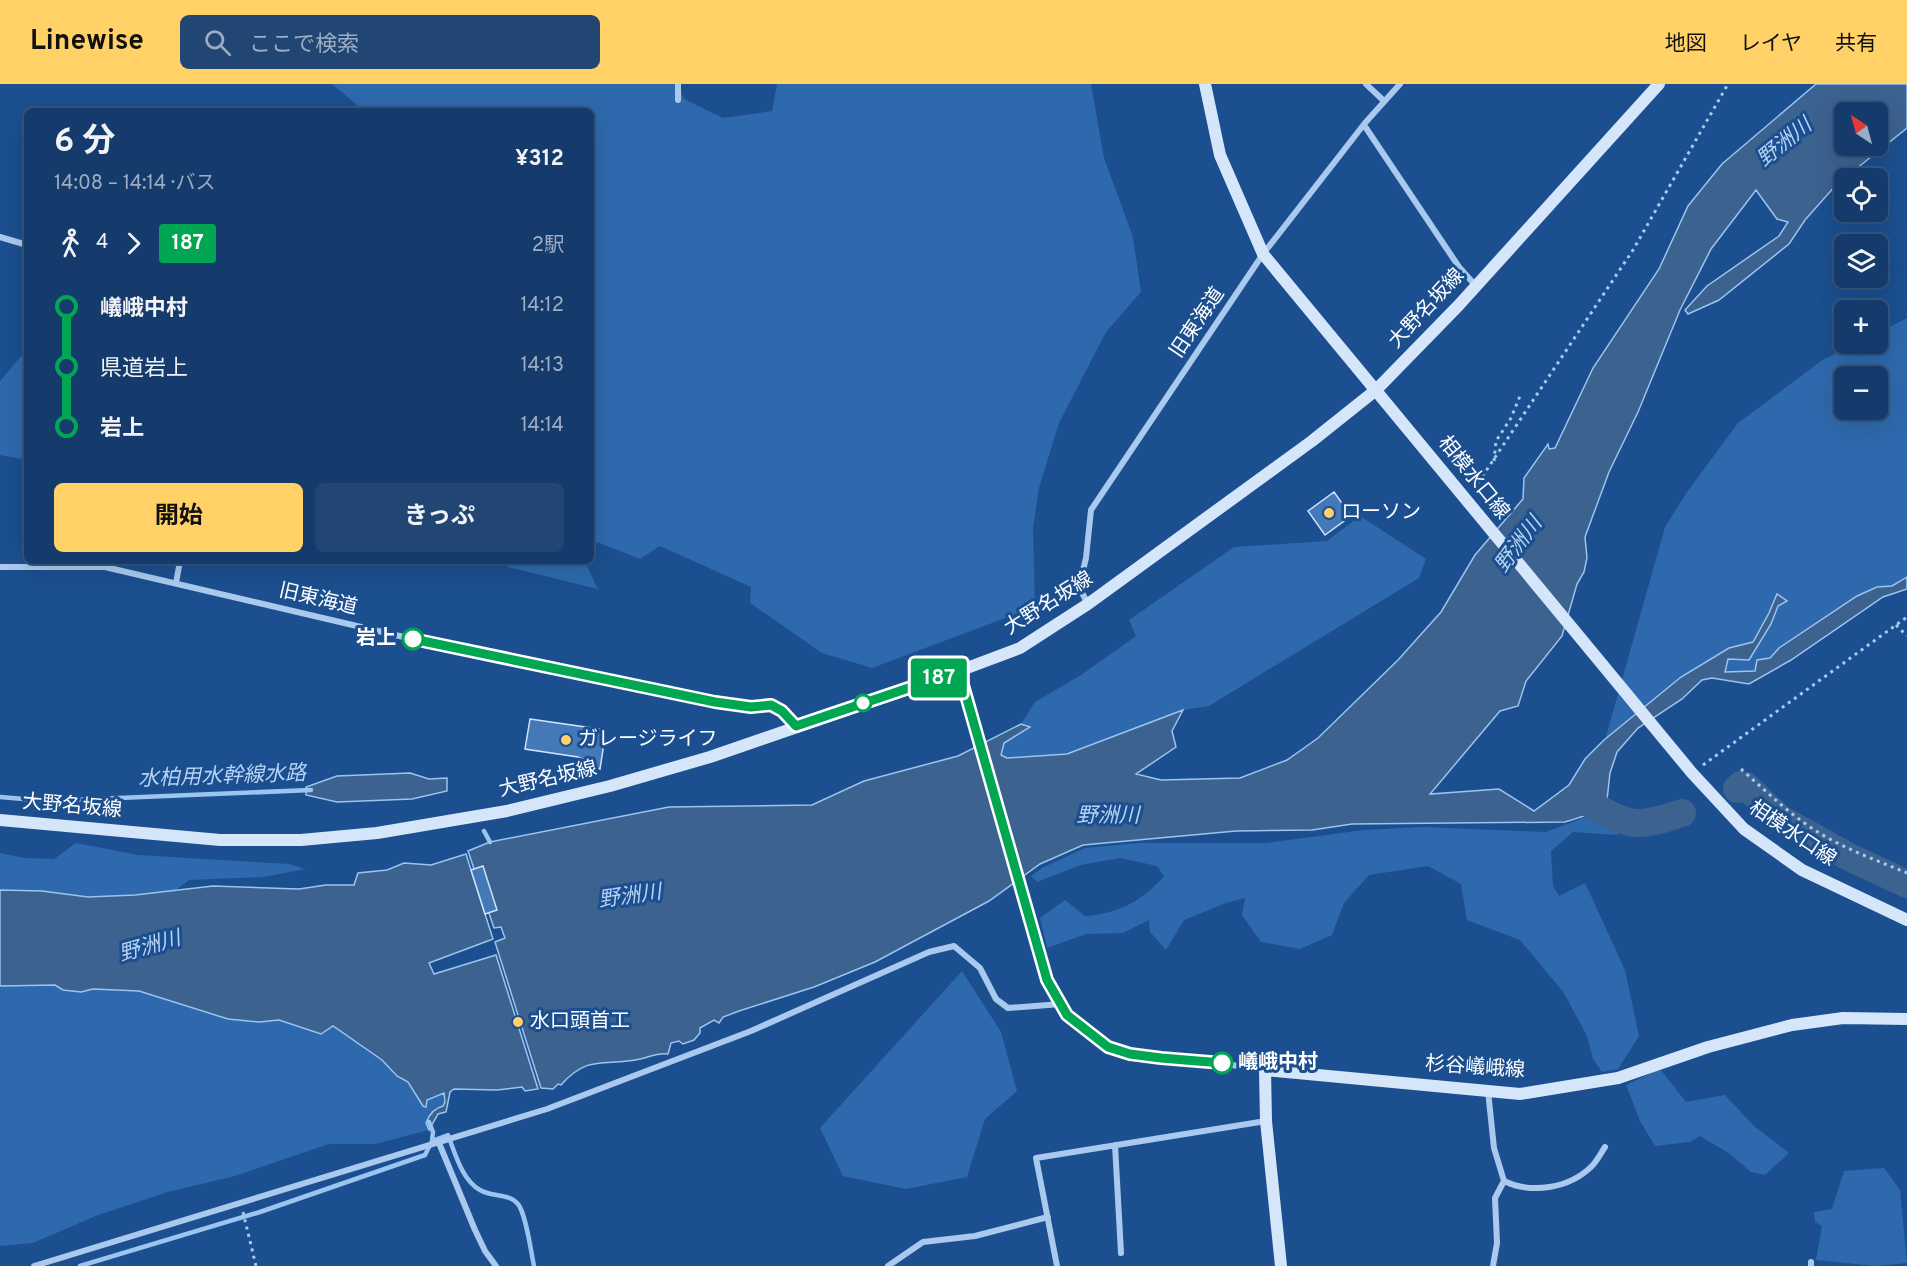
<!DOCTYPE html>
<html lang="ja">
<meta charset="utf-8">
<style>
body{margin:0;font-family:Overpass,"Noto Sans JP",sans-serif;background:#214673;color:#f1f3f6;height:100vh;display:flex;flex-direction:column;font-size:22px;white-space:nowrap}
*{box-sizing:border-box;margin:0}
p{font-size:20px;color:#9dadc1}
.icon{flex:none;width:33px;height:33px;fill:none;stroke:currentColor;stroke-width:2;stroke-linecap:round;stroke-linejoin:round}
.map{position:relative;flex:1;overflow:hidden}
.side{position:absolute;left:24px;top:24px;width:570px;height:456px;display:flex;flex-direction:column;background:#143b6b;border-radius:9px;box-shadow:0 6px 24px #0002,0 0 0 2px #33557e}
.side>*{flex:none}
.badge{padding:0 12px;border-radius:4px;font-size:21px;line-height:39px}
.needle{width:39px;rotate:324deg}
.fabs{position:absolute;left:1834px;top:18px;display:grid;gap:12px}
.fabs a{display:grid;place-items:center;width:54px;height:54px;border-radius:9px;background:#143b6b;box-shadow:0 6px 24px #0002,0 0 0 2px #33557e;font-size:30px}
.map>.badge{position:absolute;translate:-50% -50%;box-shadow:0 0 0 3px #fff}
.legs{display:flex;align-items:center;gap:9px;height:66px;padding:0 30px;font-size:20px}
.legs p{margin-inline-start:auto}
.head{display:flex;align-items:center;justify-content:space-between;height:102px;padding:0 30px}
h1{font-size:33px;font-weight:700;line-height:45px}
.primary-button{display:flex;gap:12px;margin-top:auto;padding:12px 30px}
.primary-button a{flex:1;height:69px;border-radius:9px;background:#ffd166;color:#111;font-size:24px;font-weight:700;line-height:69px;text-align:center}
.primary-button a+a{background:#214673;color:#f1f3f6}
ul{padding:0 30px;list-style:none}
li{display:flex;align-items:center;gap:21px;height:60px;font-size:22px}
li i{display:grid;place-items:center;width:9px;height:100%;margin:0 8px;background:currentColor}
li i::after{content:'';width:15px;height:15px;margin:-8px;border:4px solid;border-radius:50%;background:#143b6b}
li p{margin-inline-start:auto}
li:first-child i{background:linear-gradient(#0000 50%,currentColor 0)}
li:last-child i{background:linear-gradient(currentColor 50%,#0000 0)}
header{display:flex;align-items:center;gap:36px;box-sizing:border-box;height:84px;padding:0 30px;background:#ffd166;color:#111}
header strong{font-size:28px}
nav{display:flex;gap:33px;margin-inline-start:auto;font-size:21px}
.search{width:420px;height:54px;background:#214673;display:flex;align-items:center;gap:15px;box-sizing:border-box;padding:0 21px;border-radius:9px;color:#9dadc1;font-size:22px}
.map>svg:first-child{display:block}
.green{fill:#2e69ad;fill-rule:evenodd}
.water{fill:#3c6290;stroke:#9cc4f0;stroke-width:1.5;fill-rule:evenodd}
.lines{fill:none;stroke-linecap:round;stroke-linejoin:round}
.stream{stroke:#9cc4f0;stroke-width:4.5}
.river{stroke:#3c6290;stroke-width:28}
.building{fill:#4478b7;stroke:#cfe3fa;stroke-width:1.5}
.path{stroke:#a9c9ee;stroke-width:3;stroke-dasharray:3 4.5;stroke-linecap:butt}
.minor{stroke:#a9c9ee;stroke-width:6}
.secondary{stroke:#d6e6fa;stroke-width:12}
.line-1-casing{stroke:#fff;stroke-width:14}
.line-1{stroke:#00a651;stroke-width:9}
.poi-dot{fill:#ffd166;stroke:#1b4f8f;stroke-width:2}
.stop-1-dot{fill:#fff;stroke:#00a651;stroke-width:3}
.labels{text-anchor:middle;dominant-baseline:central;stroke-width:6;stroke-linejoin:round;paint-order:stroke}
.street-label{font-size:20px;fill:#fff;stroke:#1b4f8f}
.poi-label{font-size:20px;fill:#fff;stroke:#1b4f8f;text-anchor:start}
.stop-label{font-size:20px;font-weight:bold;fill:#fff;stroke:#1b4f8f;text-anchor:end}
.water-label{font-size:21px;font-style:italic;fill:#b5d3f5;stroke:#1b4f8f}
</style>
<header>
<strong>Linewise</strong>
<div class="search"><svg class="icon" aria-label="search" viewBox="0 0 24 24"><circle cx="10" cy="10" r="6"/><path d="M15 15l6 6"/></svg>ここで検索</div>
<nav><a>地図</a><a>レイヤ</a><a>共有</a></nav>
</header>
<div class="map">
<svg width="1907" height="1182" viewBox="0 0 1907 1182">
<rect width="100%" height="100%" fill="#1b4f8f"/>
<path class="green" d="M332 0H678L684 15 723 34 772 27 777 0H1091L1104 74 1133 153 1141 208 1106 248 1059 339 1039 404 1033 444 1035 523 872 584 822 569 750 519 751 503 660 462 640 475 597 458 591 472V27H360L356 20Z
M1907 234V493L1892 502 1877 503 1857 512 1779 564 1755 587 1724 588 1727 575 1749 576C1761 555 1778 535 1777 510L1769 529 1753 558 1729 564 1681 593 1605 656 1665 443 1687 408 1738 339 1761 322 1824 275 1856 260H1878V249ZM1845 292H1878V326H1845Z
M27 265V376L0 371V297Z
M1360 432 1426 475 1419 494 1209 622 1183 626 1067 670 1007 674 1001 671 1004 659 1029 644 1021 640 1035 618 1081 591 1136 552 1129 536 1234 463 1327 457Z
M509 477H589L587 482 598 505 508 483Z
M1618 721 1632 732 1617 751 1573 748 1551 767 1553 802 1559 812 1585 799 1625 886 1639 952 1618 985 1602 988 1593 975 1587 952 1564 909 1520 856 1467 836 1461 800 1428 782 1369 791 1344 819 1332 851 1300 865 1261 858 1242 831 1245 814 1226 819 1184 836 1166 866 1150 848 1149 836 1123 849 1086 850 1047 864 1040 834 1065 816 1085 832C1117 830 1143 817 1164 792L1157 782 1120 774 1081 781 1037 798 1031 792 1042 784 1085 764 1139 759H1266L1364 746 1422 743 1546 748Z
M76 759 138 771 289 780 305 785 264 793 189 796 176 806 135 811 88 813 42 807 0 806V769L25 774 54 775Z
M962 887 1001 948 1017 1007 985 1035 967 1093 906 1105 843 1092 820 1044Z
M55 901 63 906 81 908 93 905 139 907 228 935 259 938 279 936 321 950 333 942 382 976 397 992 408 998 416 1012 426 1023 427 1015 444 1009 445 1018 442 1022 437 1023 426 1039 429 1046 375 1060H329L235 1092 168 1108 98 1131 33 1159 0 1162V902Z
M1660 985 1686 1018 1725 1011 1754 1042 1789 1069 1765 1091 1751 1088 1730 1070 1700 1052 1690 1058 1655 1062 1640 1037 1626 1001Z
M1884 1084 1900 1106 1907 1179 1875 1182 1816 1176 1822 1142 1815 1138 1814 1128 1832 1125 1844 1087Z"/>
<path class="water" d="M1816 0H1907V44L1836 101 1805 136 1789 160 1719 216 1688 230 1685 226 1707 202 1779 152 1788 138 1777 135 1756 106 1711 165 1680 226 1638 328 1609 388 1585 453 1587 474 1584 488 1577 500 1562 552 1526 597 1518 622 1500 627 1430 710 1499 705 1534 727 1569 701 1585 675 1604 656 1681 593 1729 564 1753 558 1769 529 1777 510 1787 517 1778 522 1771 540 1749 576 1728 575 1725 588 1755 587 1757 576 1770 574 1779 564 1857 512 1877 503 1892 502 1907 493V505L1883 513 1791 576 1749 600 1712 594 1702 596 1682 615 1638 644 1617 668 1610 689 1606 725 1565 738 1352 740 1312 746 1236 747 1083 761 1040 780 989 817 875 878 814 903 739 927 723 933 719 939 714 936 700 944V949L694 956 683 960 679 957 671 959 668 970C656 968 651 973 640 975 606 983 589 969 561 1001L558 1000 553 1005 541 1004 495 858 505 854 501 843 494 844 468 767 490 758 669 723 812 721 864 697 958 672 1021 640 1030 643 1004 659 1001 671 1007 674 1067 670 1183 626 1172 647 1176 663 1136 690 1161 696 1240 694 1287 676 1318 654 1398 576 1441 528 1475 471 1523 415 1524 394 1548 360 1549 365 1555 364 1593 284 1659 185 1688 122 1722 80ZM1845 28H1878V62H1845Z
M410 689 429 695 447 694V707L412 715 337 718 306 711V703L337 692Z
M466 770 493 855 429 879 434 890 496 871 538 1005 525 1007 522 1003 497 1006 454 1005 450 1008 446 1028 438 1030 429 1046 426 1039C429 1031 434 1024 443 1022L445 1018 444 1009 427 1016 426 1023 423 1022 408 998 397 992 382 976 333 942 321 950 279 936 259 938 228 935 139 907 93 905 81 908 63 906 55 901 0 902V806L42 807 88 813 135 811 213 802 299 805 326 801H354L358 789 387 786 404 779 431 781Z"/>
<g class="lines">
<path class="stream" d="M0 713 47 717 311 706
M484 747 490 758
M429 1038 433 1048 432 1057 448 1051C455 1069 462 1096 480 1106 491 1113 509 1109 518 1120 526 1130 531 1168 534 1182
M80 1182 260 1128 425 1071 431 1059"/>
<path class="river" d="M1737 705 1741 701 1746 702 1779 734 1849 773 1907 800
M1567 722 1583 716C1628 741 1632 746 1682 729"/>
</g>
<path class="building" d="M1334 408 1351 432 1325 451 1308 427Z
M530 635 606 646 600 685 578 673 525 665Z
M483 782 497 826 485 830 471 786Z"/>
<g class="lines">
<path class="path" d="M1494 377 1496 357 1511 334 1520 312
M1474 405 1633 166 1728 0
M1896 541 1907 552
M1703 681 1907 533
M1741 685C1765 706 1787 728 1813 745 1842 764 1876 776 1907 789
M243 1128 256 1182"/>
<path class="minor" d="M678 0V16
M1366 0 1384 17
M1364 41 1459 183 1476 202
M0 153 27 161
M0 483H105L455 565 715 618 751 623 771 621 781 627 796 642
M176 499 180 477
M1088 520 1079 503 1086 474 1091 426 1263 170 1365 39 1400 0
M959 587 1047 896 1067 931 1108 963 1130 970 1161 974 1205 977 1265 986
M1488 1007 1494 1064 1504 1097 1495 1114 1497 1159 1493 1182
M439 1059 475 1146 485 1167 496 1182
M1115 1061 1121 1169
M1504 1097C1531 1110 1569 1105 1592 1082 1597 1077 1601 1069 1605 1063
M34 1182 547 1025 751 947 929 868 954 862 980 884 996 915 1008 924 1061 920
M888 1182 923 1158 975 1152 1048 1133
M1057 1182 1036 1074 1266 1037
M1811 1182V1178"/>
<path class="secondary" d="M1205 0 1220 71 1263 170 1692 689 1744 745 1802 786 1907 836
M0 736 220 756H301L377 749 507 727 610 702 710 673 959 587 1020 564 1088 520 1312 357 1376 306 1458 222 1659 0
M1281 1182 1266 1037 1265 986 1520 1010 1618 994 1708 963 1792 941 1843 934 1907 935"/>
</g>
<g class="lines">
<g class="line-1-casing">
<path id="line-1" d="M413 555 715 618 751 623 771 621 782 627 796 642 959 587 1047 896 1067 931 1108 963 1130 970 1161 974 1222 979"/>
</g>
<use href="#line-1" class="line-1"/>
</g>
<g class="poi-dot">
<circle cx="1329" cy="429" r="6"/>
<circle cx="566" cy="656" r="6"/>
<circle cx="518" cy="938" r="6"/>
</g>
<g class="stop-1-dot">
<circle cx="413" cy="555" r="10"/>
<circle cx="863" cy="619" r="8"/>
<circle cx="1222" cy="979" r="10"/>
</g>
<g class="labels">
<g class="street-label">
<text transform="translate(1427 225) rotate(-47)">大野名坂線</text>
<text transform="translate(1198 239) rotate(-56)">旧東海道</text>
<text transform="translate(1473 394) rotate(51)">相模水口線</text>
<text transform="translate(318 516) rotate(13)">旧東海道</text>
<text transform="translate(1049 520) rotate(-32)">大野名坂線</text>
<text transform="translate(548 696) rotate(-13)">大野名坂線</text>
<text transform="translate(72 723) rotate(5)">大野名坂線</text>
<text transform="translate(1792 750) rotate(34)">相模水口線</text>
<text transform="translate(1475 984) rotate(4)">杉谷嶬峨線</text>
</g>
<g class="poi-label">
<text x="1341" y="429">ローソン</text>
<text x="578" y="656">ガレージライフ</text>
<text x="530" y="938">水口頭首工</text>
</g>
<g class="stop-label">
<text x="396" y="555">岩上</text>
<text x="1238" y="979" text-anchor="start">嶬峨中村</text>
</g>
<g class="water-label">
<text transform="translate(1785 59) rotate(-39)">野洲川</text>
<text transform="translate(1519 461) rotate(-53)">野洲川</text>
<text transform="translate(222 693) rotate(-2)">水柏用水幹線水路</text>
<text x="1108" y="732">野洲川</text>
<text transform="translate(630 813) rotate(-8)">野洲川</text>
<text transform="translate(150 863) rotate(-16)">野洲川</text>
</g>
</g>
</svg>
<div class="fabs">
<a><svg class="needle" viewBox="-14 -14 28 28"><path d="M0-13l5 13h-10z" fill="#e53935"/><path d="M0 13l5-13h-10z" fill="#9dadc1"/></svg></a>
<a><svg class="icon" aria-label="locate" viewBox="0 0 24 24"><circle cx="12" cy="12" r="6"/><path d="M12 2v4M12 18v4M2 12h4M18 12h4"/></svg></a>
<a><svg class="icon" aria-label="layers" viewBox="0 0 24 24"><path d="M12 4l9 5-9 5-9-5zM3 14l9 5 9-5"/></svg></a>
<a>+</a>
<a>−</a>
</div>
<b class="badge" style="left:939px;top:594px;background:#00a651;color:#fff">187</b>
<section class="side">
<div class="head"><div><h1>6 分</h1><p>14:08 – 14:14 · バス</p></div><b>¥312</b></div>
<div class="legs"><svg class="icon" aria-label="walk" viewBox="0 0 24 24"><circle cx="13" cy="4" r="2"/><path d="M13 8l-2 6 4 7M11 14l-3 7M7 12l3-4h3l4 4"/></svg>4<svg class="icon" aria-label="forward" viewBox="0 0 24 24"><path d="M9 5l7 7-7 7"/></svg><b class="badge" style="background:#00a651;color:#fff">187</b><p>2駅</p></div>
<ul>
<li><i style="color:#00a651"></i><b>嶬峨中村</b><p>14:12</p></li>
<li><i style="color:#00a651"></i><span>県道岩上</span><p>14:13</p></li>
<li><i style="color:#00a651"></i><b>岩上</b><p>14:14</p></li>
</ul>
<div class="primary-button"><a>開始</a><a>きっぷ</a></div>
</section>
</div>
